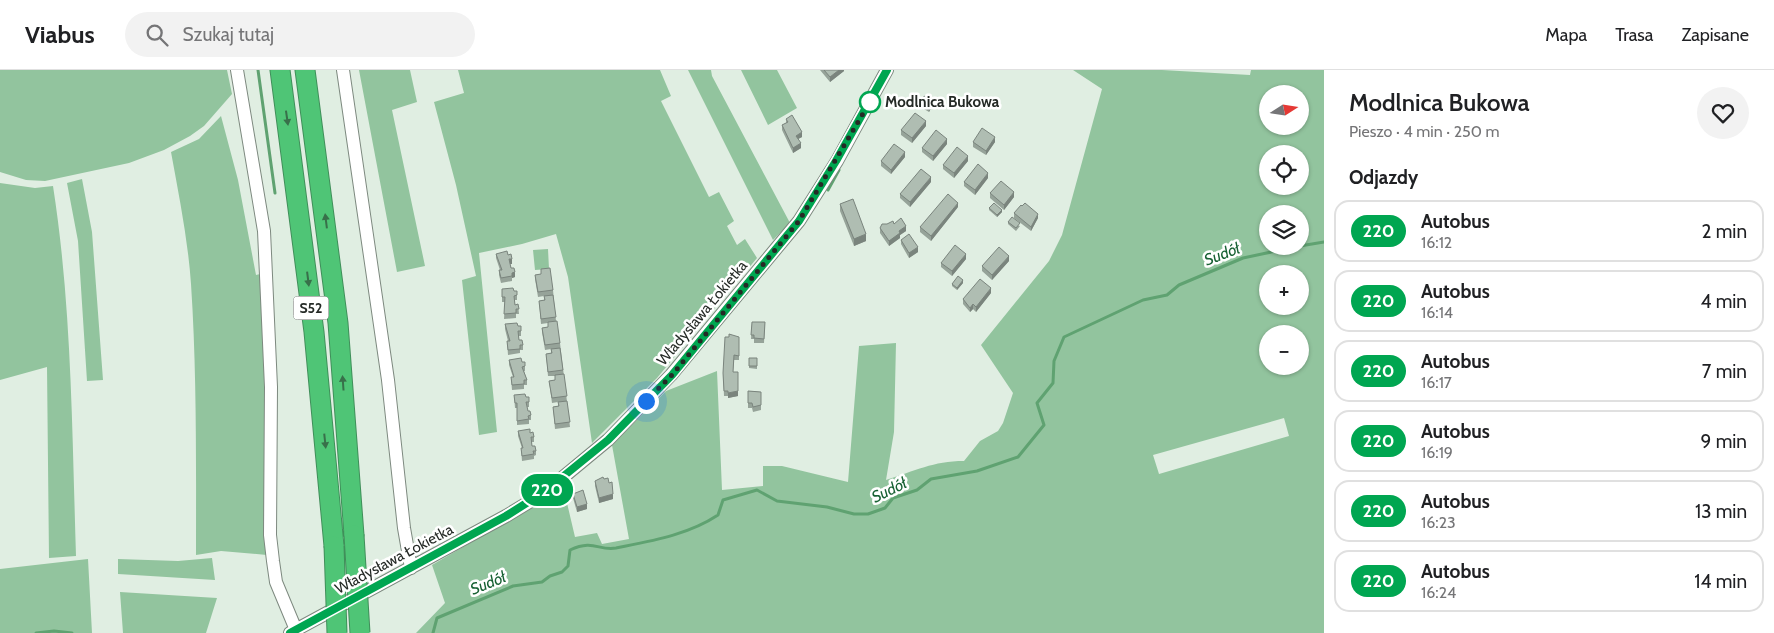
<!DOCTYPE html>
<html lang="pl">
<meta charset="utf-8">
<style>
body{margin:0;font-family:Cabin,sans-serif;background:#f2f2f2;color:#202124;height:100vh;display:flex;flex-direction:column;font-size:19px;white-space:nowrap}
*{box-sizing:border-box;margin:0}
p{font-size:16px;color:#757577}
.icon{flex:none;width:28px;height:28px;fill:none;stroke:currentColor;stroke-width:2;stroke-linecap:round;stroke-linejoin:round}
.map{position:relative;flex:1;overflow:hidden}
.panel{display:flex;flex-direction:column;background:#fff;width:450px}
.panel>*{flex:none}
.badge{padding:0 10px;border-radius:16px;font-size:18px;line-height:32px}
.needle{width:32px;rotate:78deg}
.fabs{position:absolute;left:1259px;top:15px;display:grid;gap:10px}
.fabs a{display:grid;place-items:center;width:50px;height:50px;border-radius:50%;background:#fff;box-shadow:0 1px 4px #0004;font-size:25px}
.you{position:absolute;width:25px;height:25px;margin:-12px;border:4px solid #fff;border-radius:50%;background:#1a73e8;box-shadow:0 0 0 8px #1a73e833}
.map>.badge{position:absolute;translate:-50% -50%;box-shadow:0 0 0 2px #fff}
h2{padding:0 25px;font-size:19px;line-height:45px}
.round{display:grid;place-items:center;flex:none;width:52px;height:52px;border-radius:26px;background:#f2f2f2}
.summary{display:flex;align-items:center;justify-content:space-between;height:85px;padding:0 25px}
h1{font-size:24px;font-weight:600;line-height:38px}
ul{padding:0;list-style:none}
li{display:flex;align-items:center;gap:15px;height:62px;margin:0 10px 8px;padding:0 15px;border:2px solid #e0e0e0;border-radius:15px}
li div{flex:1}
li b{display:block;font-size:19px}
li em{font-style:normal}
li .badge{min-width:55px;font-weight:700;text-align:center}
header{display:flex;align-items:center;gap:30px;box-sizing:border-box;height:70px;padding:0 25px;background:#fff;border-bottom:1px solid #e0e0e0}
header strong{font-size:24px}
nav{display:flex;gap:28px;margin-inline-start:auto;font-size:18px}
.search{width:350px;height:45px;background:#f2f2f2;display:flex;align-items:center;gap:12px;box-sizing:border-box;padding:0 18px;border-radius:28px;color:#757577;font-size:19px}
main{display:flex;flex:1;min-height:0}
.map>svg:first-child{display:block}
.green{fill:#92c49e;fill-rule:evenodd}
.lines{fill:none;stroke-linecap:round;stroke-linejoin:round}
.stream{stroke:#5fa271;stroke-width:3}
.minor-casing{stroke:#7d897f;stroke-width:14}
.highway-casing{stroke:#408f5a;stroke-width:21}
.minor{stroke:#fff;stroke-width:12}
.highway{stroke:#4fc576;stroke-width:19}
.highway-bridge-casing{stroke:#408f5a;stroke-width:21;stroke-linecap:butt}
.highway-bridge{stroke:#4fc576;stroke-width:19}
.wall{fill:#96a399}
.shaded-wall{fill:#7a847d}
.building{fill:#afbdb2;stroke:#7a847d}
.oneway{fill:#38704a}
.line-casing{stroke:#fff;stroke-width:11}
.line{stroke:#00a651;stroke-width:8}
.walk{stroke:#252a26;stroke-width:5;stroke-dasharray:0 9}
.stop-dot{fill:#fff;stroke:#00a651;stroke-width:2.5}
.labels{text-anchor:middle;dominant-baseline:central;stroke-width:5;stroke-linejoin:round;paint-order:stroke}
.shield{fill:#fff;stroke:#666a67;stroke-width:1}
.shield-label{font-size:14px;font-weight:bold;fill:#252a26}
.stop-label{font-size:15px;font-weight:bold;fill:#252a26;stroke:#fff;text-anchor:start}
.street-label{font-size:15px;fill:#252a26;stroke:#fff}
.water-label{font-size:16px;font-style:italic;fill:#176133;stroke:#fff}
</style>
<header>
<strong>Viabus</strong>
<div class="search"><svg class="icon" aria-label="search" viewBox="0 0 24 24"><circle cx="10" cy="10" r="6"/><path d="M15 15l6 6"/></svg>Szukaj tutaj</div>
<nav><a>Mapa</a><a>Trasa</a><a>Zapisane</a></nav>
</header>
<main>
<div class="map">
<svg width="1324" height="563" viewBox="0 0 1324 563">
<rect width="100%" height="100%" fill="#e0eee2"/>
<path class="green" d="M0 0H227L232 24 204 56 190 66 164 80 129 93 45 111 26 110 0 102Z
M359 0H410L417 32 392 40 425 196 397 202Z
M458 0H660L671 26 661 31 709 127 719 122 734 151 727 156 737 175 745 169 757 188 657 308 592 373 568 207 556 164 522 174 479 183 497 362 479 365 462 210 476 206 456 115 434 32 464 23Z
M688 0H711L712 6 790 153 773 170Z
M741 0H777L797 38 768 55Z
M1073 0H1162L1250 5 1251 0H1324V563H416L445 533 432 495 527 440 563 416 575 467 597 463 602 474 629 469 612 375 666 321 717 301 722 420 763 416V396H782L848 412 859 276 896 273 894 362 886 410C915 401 933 391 964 391L980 371 998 361 1003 353 1013 323 981 275 1049 191 1062 165 1102 19ZM1268 24H1300V56H1268ZM1268 84H1300V116H1268ZM1268 144H1300V176H1268ZM1268 204H1300V236H1268ZM1268 264H1300V296H1268ZM1284 348 1289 366 1159 404 1153 385Z
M221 46 238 110 256 205 260 204 266 330 267 485 221 481 196 485C196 395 197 304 191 214 188 170 179 126 171 82L199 69Z
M82 109 92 162 103 310 87 311 78 171 67 113Z
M0 113 35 118 53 116C72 238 72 362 76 486L49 488 47 297 0 310Z
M548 179 549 199 535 200 533 180Z
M212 488 215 510 118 504V489L178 491Z
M88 489 92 563H0V499Z
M120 522 217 528 206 563H123Z"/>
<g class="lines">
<path class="stream" d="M258 0 275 123
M828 120 839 100
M1300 176 1324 172
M36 563 54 561 72 563
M433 563 437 548 513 516 542 512 550 506 562 502 568 496 570 480C594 469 598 481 616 478 651 471 688 465 718 445L723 430 757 420 777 431 827 437 854 444H868L885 438 893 428 917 420 931 409 977 401 1018 387 1044 355 1037 333 1053 313 1054 291 1064 267 1143 230 1167 225 1179 215 1243 188 1300 176"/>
<g class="minor-casing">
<path id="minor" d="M237 0 264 161 271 317 270 465 273 491 276 512 296 560
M343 0 388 310 404 458 411 498
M290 563 506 446 544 423 608 370 671 305 799 151 837 91 887 0"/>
</g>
<g class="highway-casing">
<path id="highway" d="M280 0 314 262 334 476
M305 0 338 253 354 465"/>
</g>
<use href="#minor" class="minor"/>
<use href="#highway" class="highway"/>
<g class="highway-bridge-casing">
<path id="highway-bridge" d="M354 465 360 563
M334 476 337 563"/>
</g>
<use href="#highway-bridge" class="highway-bridge"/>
</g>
<path class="wall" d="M820 0H844V1L830 12Z
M919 34H933L929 42 919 36Z
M786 49 802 67 798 69 801 78 793 83 782 60V55L786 53Z
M926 56 912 73 901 65V60Z
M973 72H995L986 85 973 77Z
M947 74 933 91 922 82V78Z
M905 87 891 104 881 96V91Z
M968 91 954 108 943 99V95Z
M988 108 975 125 964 116V112Z
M931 112 910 137 900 128V124Z
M990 123 1014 127 1004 140 990 128Z
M840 134 866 171 854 176 840 141Z
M958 137 931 171 920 162V157Z
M989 138 1002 142 997 147 989 140Z
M1014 143 1038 148 1031 161 1014 148Z
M1008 152 1020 156 1016 161 1008 154Z
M887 154H894L906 161 900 165V168L889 176 880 163V158Z
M901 170 918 182 909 188 901 174Z
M496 184 508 185 512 194H510L511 198 515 207 512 208V211L501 213 499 205V200H500L496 188Z
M966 189 952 206 941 197V193Z
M1009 191 992 210 982 201V196Z
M541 199 553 220 556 251 560 273 570 357 555 359 553 337 558 336V332L552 333 549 311 555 310V306H548L546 284 551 283V279L545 280 542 262V258L548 257V253L541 254 539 231 544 230V226L538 227 535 209V205L541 204Z
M963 213 957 220 952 216V214Z
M502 219 514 221 517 225V230H515V235L518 234 519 244H516V248L504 249 505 232H502Z
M991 223 976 242 973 239 970 242 963 234V229Z
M752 252H765L764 273H754V269H751Z
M505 254 518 256 521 261V266H519V270L523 275V280H520V283L508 285 507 271H508L505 259Z
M729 267 739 271V290H734L733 302H738V326L728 328V326H724L723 303Z
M749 288H757V299L749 298Z
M509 290 522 292 525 296V301H524L527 310V315H524V319L512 320 511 307H513L509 295Z
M748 321 761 322V340L753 342 752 338H748Z
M514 325 526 327H529V337H527L528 341 531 345V350H529V354L517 355V338H515Z
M518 361 530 363 534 367V372H532V376L536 381V385L534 386V389L522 391 521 378H522L518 366Z
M595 411 613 429 599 433 595 416Z
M573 424 587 439 577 442 573 428Z"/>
<path class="shaded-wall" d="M839 0H844V1L830 12V7Z
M933 32V34L929 42V40Z
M926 51V56L912 73V68Z
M802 62V67L796 70V66Z
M995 67V72L986 85V81Z
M947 69V74L933 91V86Z
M801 73V78L793 83V78Z
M905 82V87L891 104V100Z
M968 86V91L954 108V103Z
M988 103V108L975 125V120Z
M931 107V112L910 137V132Z
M1014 122V127L1004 140V135Z
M958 133V137L931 171V166Z
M1002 140V142L997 147V145Z
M1038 144V148L1031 161V157Z
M906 156V161L900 165V168L889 176V171L899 161Z
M866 164V171L854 176V169Z
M918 177V182L909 188V183Z
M966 184V189L952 206V201Z
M1009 186V191L992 210V205Z
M509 189H512V194H509Z
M515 202V207L512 208V203Z
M963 210V213L957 220V218Z
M991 218V223L976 242V237Z
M973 234V239L970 242V238Z
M738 321V326L728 328V323Z
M613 424V429L599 433V428Z
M587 434V439L577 442V437Z"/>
<path class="building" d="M824 0H839L830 7Z
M924 26 933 32 929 40 919 34Z
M915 43 926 51 912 68 901 60Z
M792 45 802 62 796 66 801 73 793 78 782 55 788 52 786 49Z
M982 58 995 67 986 81 973 72Z
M936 60 947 69 933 86 922 78Z
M894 74 905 82 891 100 881 91Z
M957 77 968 86 954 103 943 95Z
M978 94 988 103 975 120 964 112Z
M921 99 931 107 910 132 900 124Z
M1001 111 1014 122 1004 135 990 123Z
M948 124 958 133 931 166 920 157Z
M853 129 866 164 854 169 840 134Z
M994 133 1002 140 997 145 989 138Z
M1025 133 1038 144 1031 157 1014 143 1021 135 1022 136Z
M1012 147 1020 153 1016 158 1008 152Z
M901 148 906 156 899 161 900 163 889 171 880 158 882 154H887L893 151 894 154Z
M909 164 918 177 909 183 901 170Z
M955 175 966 184 952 201 941 193Z
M999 177 1009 186 992 205 982 196Z
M507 181 508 185 511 184 512 189H509L511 198H514L515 202 512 203V206L501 208 499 200H502L496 184Z
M550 198 553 220 538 222 535 205 541 204V199Z
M958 206 963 210 957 218 952 214Z
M980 209 991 218 976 237 973 234 970 238 963 229Z
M513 218 514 221H517V225L514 226 515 235 518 234 519 239H516V243L504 244 505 227H502V219Z
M553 225 556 247 541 249 539 231 545 230 544 226Z
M557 251 560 273 545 275 542 258 548 257V252Z
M752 252H765L764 269 754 268V265H751Z
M517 253 518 256H521V261H518L519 270H522L523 275H520V279L508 280 507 271H510L505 254Z
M729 264 739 267V286L734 285 733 302H738V321L728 323V321H724L723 303 725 267H729Z
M560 278 563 300 548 302 546 284 552 283 551 279Z
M521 288 522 292H525V296L522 297 527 310H524V314L512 315 511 307H514L509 290Z
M749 288H757V296H749Z
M564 304 567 326 552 328 549 311 555 310V305Z
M748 321 761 322V335L753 337 752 333H748Z
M525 324 526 327H529V332H526L528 341H530L531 345 528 346 529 349 517 351V333H515L514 325Z
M567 331 570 352 555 354 553 337 559 336 558 332Z
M530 359V363L533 362 534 367H531L532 376H535L536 381H533L534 384 522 386 521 378H523L518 361Z
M603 407 604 409 608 408 609 413 612 412 613 424 599 428 595 411Z
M583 420 587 434 577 437 573 424Z"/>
<defs><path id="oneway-solid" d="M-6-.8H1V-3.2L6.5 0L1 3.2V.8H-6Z" transform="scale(1.25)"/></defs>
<g class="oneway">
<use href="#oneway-solid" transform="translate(287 48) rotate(82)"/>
<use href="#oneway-solid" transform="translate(326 151) rotate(-97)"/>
<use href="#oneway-solid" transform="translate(308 209) rotate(83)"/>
<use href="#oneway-solid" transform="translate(343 313) rotate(-94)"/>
<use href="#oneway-solid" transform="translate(325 371) rotate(84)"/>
</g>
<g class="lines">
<g class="line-casing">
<path id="line" d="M290 563 506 446 544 422 608 370 672 305 799 151 836 91 887 0"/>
</g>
<use href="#line" class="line"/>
<path class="walk" d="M646 331 672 305 799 151 870 32"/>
</g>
<circle class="stop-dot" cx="870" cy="32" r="10"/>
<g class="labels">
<rect class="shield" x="293.5" y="226.5" width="35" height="23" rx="4"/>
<g class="shield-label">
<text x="311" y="238">S52</text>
</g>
<g class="stop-label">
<text x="885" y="32">Modlnica Bukowa</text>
</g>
<g class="street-label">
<text transform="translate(702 243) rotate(-50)">Władysława Łokietka</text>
<text transform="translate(394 489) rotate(-28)">Władysława Łokietka</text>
</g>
<g class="water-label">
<text transform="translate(1222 184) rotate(-21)">Sudół</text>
<text transform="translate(889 420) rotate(-26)">Sudół</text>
<text transform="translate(488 513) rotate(-22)">Sudół</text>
</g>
</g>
</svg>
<div class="fabs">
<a><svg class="needle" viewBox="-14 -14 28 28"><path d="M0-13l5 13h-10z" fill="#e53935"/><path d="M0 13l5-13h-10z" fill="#757577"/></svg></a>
<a><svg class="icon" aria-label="locate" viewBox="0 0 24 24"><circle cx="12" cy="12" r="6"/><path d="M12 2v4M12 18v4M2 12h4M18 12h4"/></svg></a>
<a><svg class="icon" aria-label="layers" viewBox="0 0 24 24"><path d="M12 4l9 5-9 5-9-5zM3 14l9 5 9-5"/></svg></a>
<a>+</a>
<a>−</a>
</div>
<div class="you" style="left:646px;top:331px"></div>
<b class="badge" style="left:547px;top:420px;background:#00a651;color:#fff">220</b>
</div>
<section class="panel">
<div class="summary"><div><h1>Modlnica Bukowa</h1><p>Pieszo · 4 min · 250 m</p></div><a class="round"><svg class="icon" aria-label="heart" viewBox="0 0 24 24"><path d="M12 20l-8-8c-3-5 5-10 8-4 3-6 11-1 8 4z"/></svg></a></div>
<h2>Odjazdy</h2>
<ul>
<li><span class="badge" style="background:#00a651;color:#fff">220</span><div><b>Autobus</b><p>16:12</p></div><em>2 min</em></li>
<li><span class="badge" style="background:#00a651;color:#fff">220</span><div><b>Autobus</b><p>16:14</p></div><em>4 min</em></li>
<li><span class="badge" style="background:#00a651;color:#fff">220</span><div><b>Autobus</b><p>16:17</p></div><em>7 min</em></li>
<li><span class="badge" style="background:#00a651;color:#fff">220</span><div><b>Autobus</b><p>16:19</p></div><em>9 min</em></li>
<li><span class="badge" style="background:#00a651;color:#fff">220</span><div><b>Autobus</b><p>16:23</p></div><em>13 min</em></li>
<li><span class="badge" style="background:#00a651;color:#fff">220</span><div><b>Autobus</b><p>16:24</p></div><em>14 min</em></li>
</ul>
</section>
</main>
